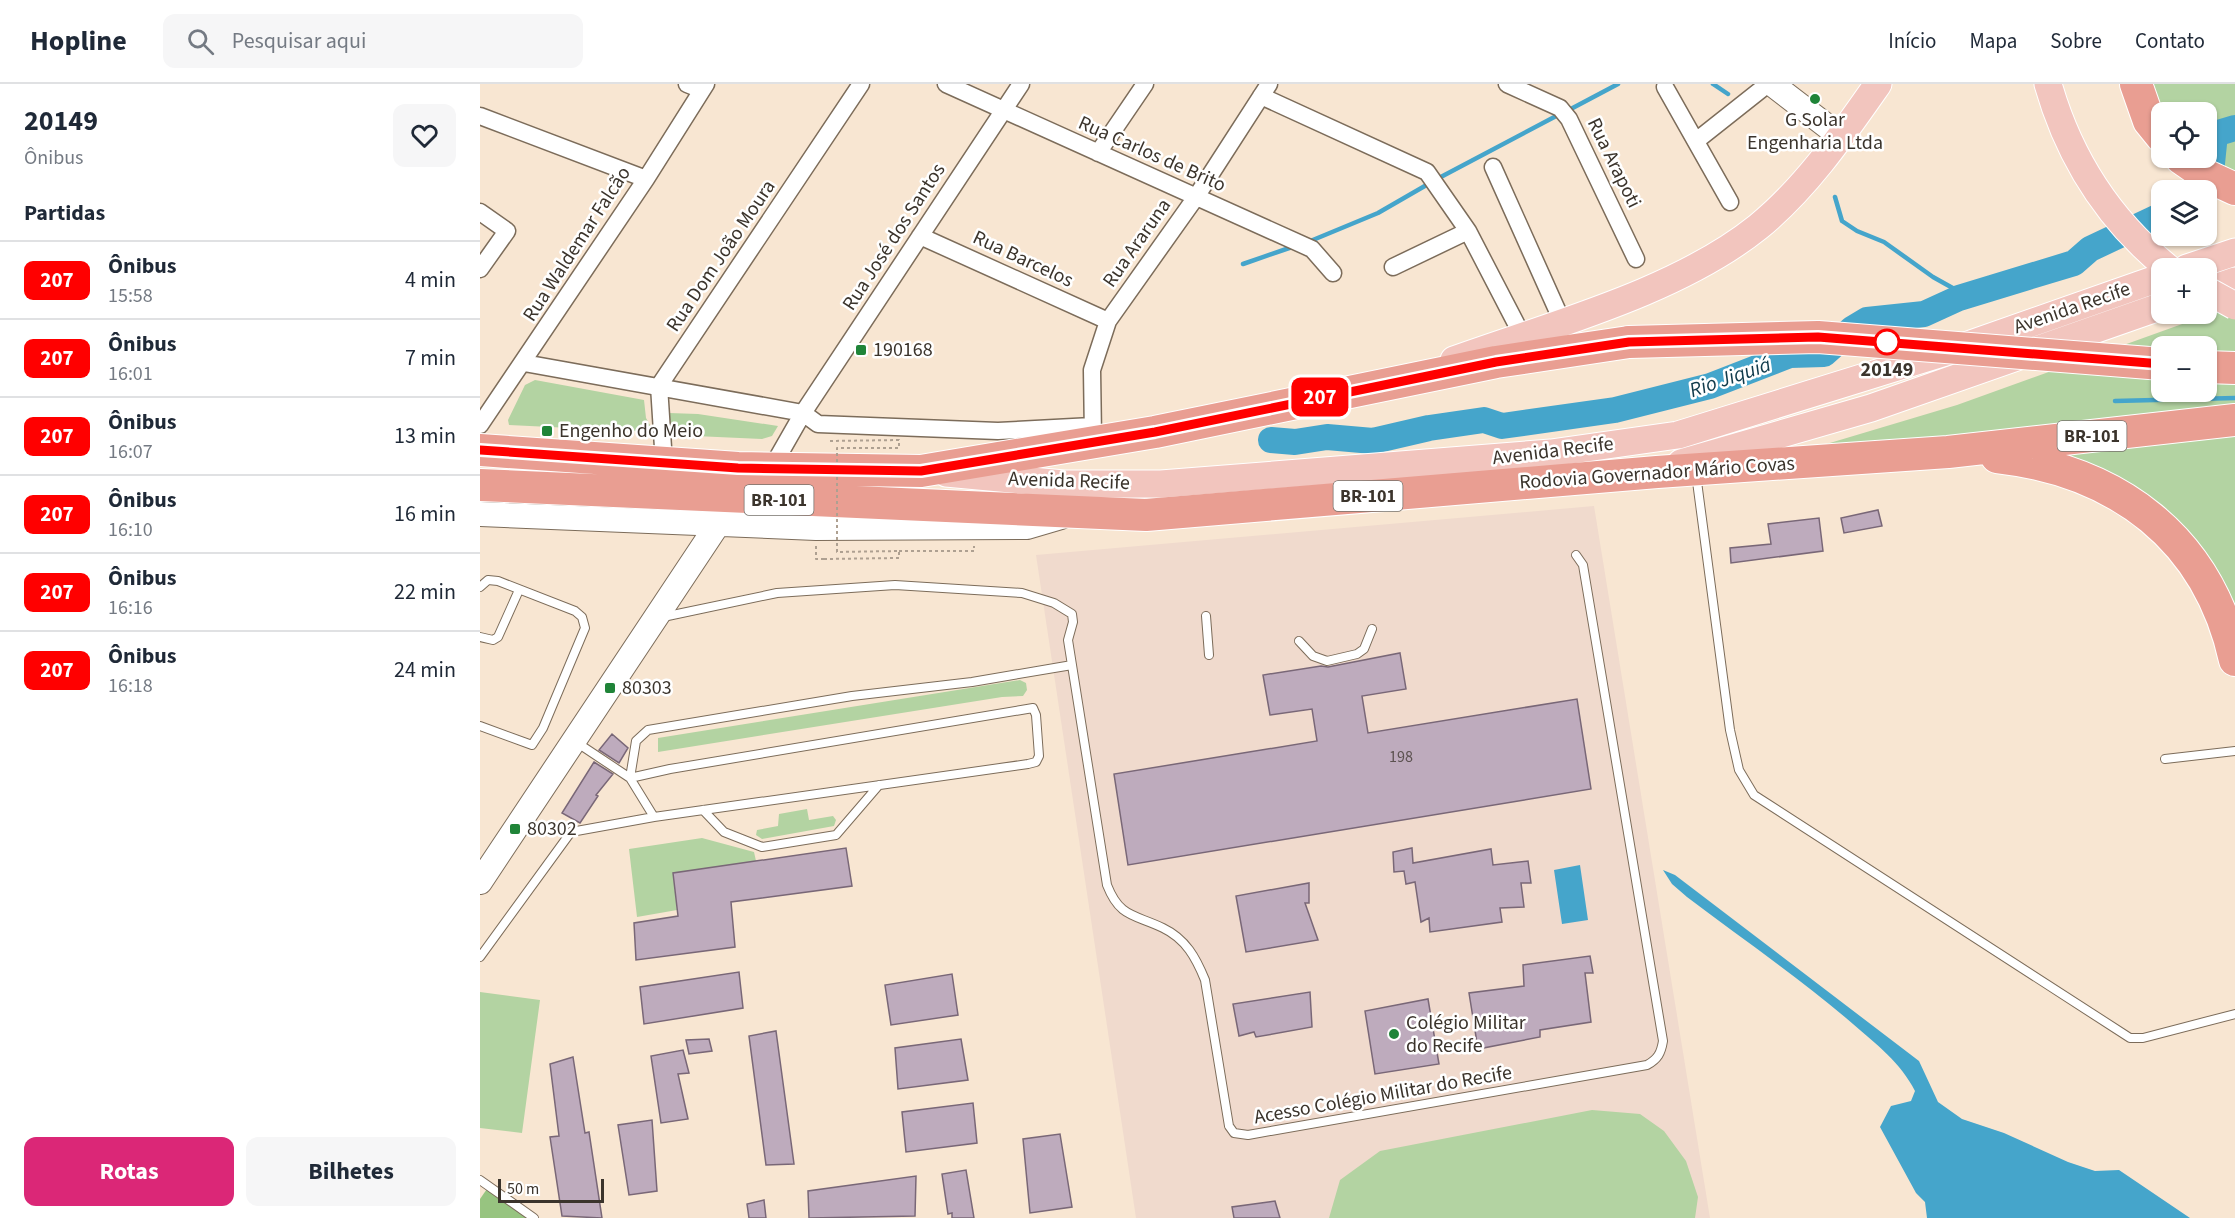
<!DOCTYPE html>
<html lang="pt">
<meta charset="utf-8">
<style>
body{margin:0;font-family:"Source Sans 3",sans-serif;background:#f6f6f7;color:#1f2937;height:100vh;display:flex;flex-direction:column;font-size:22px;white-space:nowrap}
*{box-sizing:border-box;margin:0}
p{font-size:20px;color:#747a83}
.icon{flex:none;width:33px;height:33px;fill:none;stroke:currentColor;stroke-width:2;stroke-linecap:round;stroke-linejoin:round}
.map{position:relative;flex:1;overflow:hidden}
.drawer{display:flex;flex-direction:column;background:#fff;width:480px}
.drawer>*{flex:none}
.badge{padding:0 12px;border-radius:9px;font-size:21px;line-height:39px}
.tools{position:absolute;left:1671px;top:18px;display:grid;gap:12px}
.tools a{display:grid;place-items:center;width:66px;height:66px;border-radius:12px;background:#fff;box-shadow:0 2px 4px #0004;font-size:30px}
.scale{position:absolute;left:18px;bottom:15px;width:106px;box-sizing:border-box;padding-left:6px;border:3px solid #3b342c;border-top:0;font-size:16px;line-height:21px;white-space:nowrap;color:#3b342c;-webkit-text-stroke:4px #fff;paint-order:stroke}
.map>.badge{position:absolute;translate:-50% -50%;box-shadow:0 0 0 3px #fff}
h2{padding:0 24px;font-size:22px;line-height:54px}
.round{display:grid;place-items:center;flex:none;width:63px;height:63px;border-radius:12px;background:#f6f6f7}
.headline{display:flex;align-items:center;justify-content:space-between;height:102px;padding:0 24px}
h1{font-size:28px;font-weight:700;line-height:45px}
.button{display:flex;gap:12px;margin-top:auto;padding:12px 24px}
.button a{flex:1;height:69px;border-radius:12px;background:#db2777;color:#fff;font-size:24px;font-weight:700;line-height:69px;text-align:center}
.button a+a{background:#f6f6f7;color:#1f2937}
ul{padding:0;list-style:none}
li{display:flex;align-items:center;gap:18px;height:78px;padding:0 24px;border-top:2px solid #e0e1e3}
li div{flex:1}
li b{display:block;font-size:22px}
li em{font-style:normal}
li .badge{min-width:66px;font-weight:700;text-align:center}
header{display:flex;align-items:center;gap:36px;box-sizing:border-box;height:84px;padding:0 30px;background:#fff;border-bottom:2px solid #e0e1e3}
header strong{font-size:28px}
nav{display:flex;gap:33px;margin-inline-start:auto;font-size:21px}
.search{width:420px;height:54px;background:#f6f6f7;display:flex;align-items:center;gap:15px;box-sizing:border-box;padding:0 21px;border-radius:12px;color:#747a83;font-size:22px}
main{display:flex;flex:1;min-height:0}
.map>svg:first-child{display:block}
.education{fill:#f0dacd}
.green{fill:#b3d3a2;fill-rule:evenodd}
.forest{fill:#97c480}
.water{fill:#45a5cb}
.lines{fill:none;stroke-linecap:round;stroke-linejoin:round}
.stream{stroke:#45a5cb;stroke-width:4.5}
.river{stroke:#45a5cb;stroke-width:26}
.building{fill:#beabbd;stroke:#796777;stroke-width:1.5}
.lane-casing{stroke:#7c6c5a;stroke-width:10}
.street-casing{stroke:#7c6c5a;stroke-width:19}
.secondary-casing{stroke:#7c6c5a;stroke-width:26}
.primary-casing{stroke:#fff;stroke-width:29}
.highway-casing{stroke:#fff;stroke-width:34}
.path{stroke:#aea091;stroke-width:2;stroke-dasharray:3 3;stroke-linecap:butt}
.lane{stroke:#fff;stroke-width:8}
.street{stroke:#fff;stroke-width:16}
.secondary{stroke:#fff;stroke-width:24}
.primary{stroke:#f2c5be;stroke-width:27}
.highway{stroke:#e99e92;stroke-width:32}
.primary-bridge-casing{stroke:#fff;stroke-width:29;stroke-linecap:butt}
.highway-bridge-casing{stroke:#fff;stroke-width:34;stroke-linecap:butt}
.path-bridge{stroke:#aea091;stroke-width:2;stroke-dasharray:3 3;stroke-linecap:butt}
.primary-bridge{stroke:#f2c5be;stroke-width:27}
.highway-bridge{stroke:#e99e92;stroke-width:32}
.line-casing{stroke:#fff;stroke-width:14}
.line{stroke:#f00;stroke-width:9}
.poi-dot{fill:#1f8438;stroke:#fff;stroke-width:2}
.stop-dot{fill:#fff;stroke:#f00;stroke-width:3}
.labels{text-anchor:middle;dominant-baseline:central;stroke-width:5;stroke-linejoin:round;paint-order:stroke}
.number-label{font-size:16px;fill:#5c5250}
.shield{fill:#fff;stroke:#76716b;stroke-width:1.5}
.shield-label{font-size:18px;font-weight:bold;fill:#3b342c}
.poi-label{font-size:20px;fill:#3b342c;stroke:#fff;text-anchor:start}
.street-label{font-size:20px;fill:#3b342c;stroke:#fff}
.stop-label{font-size:20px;font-weight:bold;fill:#3b342c;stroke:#fff}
.water-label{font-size:21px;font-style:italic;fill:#113b4c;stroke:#fff}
</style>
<header>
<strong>Hopline</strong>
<div class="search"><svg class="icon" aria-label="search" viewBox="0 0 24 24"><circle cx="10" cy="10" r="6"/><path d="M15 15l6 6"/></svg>Pesquisar aqui</div>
<nav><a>Início</a><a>Mapa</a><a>Sobre</a><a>Contato</a></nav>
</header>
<main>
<section class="drawer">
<div class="headline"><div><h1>20149</h1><p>Ônibus</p></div><a class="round"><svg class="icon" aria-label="heart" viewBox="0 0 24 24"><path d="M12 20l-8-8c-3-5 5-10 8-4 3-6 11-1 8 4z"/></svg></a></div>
<h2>Partidas</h2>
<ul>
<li><span class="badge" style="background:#f00;color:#fff">207</span><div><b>Ônibus</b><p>15:58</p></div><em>4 min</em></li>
<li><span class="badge" style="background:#f00;color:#fff">207</span><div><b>Ônibus</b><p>16:01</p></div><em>7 min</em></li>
<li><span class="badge" style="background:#f00;color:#fff">207</span><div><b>Ônibus</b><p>16:07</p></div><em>13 min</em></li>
<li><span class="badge" style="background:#f00;color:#fff">207</span><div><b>Ônibus</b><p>16:10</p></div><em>16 min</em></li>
<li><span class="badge" style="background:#f00;color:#fff">207</span><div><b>Ônibus</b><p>16:16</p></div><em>22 min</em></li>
<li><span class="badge" style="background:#f00;color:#fff">207</span><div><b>Ônibus</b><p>16:18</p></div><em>24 min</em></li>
</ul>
<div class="button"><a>Rotas</a><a>Bilhetes</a></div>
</section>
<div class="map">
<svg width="1755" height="1134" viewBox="0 0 1755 1134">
<rect width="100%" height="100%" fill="#f8e6d2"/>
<path class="education" d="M1114 422 1230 1134H656L556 471Z"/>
<path class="green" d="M1643 0H1755V103L1726 74V28H1682Z
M1755 221V535L1729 482 1550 370 1209 401 1477 321ZM1682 262H1726V308H1682Z
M55 296 164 316 166 334 174 348 29 341 28 336 45 301Z
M189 329 218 330 298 342 292 352 282 355 193 351 186 331Z
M540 596 546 599 547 606 543 612 522 613 178 668V654Z
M327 725 329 736 353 732 356 736 354 742 282 755 276 751 277 746 298 742 299 730Z
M222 754 274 768 276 777 193 789 197 826 157 833 149 765Z
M0 908 60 916 42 1049 0 1044Z
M1112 1026 1160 1030 1184 1047 1206 1077 1218 1113 1215 1134H849L860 1096 900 1067Z"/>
<path class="forest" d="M9 1102 54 1134H0V1115Z"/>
<path class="water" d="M1100 781 1108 836 1082 840 1074 786Z
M1183 786 1195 791 1439 977 1458 1018 1482 1035 1524 1049 1588 1078 1615 1087 1639 1086 1710 1134H1447L1445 1118 1436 1109 1400 1043 1411 1022 1431 1017 1435 1007C1421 979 1396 960 1373 940 1320 894 1262 855 1207 813L1192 800Z"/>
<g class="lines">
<path class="stream" d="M1233 0 1248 10
M1087 27 1138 0
M957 95 1080 30
M1355 113 1362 137 1377 147 1404 158 1453 193 1487 212
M828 158 898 129 950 99
M763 180 815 162
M1635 317 1755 314"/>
<path class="river" d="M1722 106 1731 89 1735 50 1755 44
M791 356 815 358 847 353 893 357 949 344 1004 336 1022 342 1135 326 1230 302 1310 271 1344 270 1372 245 1387 236 1444 230 1479 214 1594 179 1610 165 1682 131"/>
</g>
<path class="building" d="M1398 426 1402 442 1364 449 1361 434Z
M1339 434 1343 467 1251 479 1250 464 1291 460 1288 440Z
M920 569 926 605 882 612 888 649 1097 615 1111 705 648 781 634 690 837 657 832 625 790 631 783 591 841 582 848 583Z
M132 650 148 664 139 679 119 666Z
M114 678 133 690 116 711 118 712 100 739 82 729Z
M366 764 372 802 251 818 255 863 156 876 154 839 198 832 193 789Z
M932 764 933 779 1011 765 1013 781 1048 777 1051 799H1041L1044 823 1020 824 1022 838 950 848 949 834 941 838 935 798 926 800 924 787 914 788 913 768Z
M829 799V819H825L838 856 766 868 756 812Z
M1110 872 1113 889H1105L1111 938 1060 946V953L998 965 989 909 1044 902 1043 881Z
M259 888 263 924 164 940 160 903Z
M472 890 478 931 411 941 405 901Z
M830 908 832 943 776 953 774 948 759 952 753 920Z
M948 915 959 980 895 990 885 927Z
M296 947 314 1080 286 1081 269 952Z
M229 955 232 967 209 970 206 956Z
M481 955 488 996 418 1005 415 964Z
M203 966 209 989 198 990 208 1035 181 1039 171 972Z
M93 973 105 1049 109 1048 122 1134 82 1132 70 1053 79 1052 70 980Z
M493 1019 497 1059 426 1068 422 1028Z
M172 1036 177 1107 149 1111 138 1041Z
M580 1050 592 1123 550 1129 543 1055Z
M486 1086 494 1134H472V1129L468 1130 462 1090Z
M436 1092 435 1132 329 1134 328 1107Z
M284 1116 286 1134H269L267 1120Z
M795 1117 800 1134H754L752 1123Z"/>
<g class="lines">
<g class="lane-casing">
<path id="lane" d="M1216 390 1250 646 1259 686 1274 711 1650 954H1663L1755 930
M0 503 8 496 18 497 95 527 102 533 105 544 63 644 52 661 0 642
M726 532 729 571
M183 533 297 509 415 501 542 509 574 519 592 530 593 538 588 556 627 801C640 834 654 830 683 844 706 855 716 874 725 896L749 1042 754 1049 768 1051 1167 981C1178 975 1181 969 1183 957L1103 481 1096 471
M0 553 13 556 18 553 39 506
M819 557 833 572 847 577 877 570 884 565 892 545
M96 658 150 694 190 685 553 624 556 631 559 672 556 678 548 680 174 733 150 694 156 657 168 646 372 612 492 598 592 581
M1685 675 1755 667
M223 726 244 748 282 763 356 751 399 701
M0 873 91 748 174 733
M0 1096 54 1134"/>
</g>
<g class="street-casing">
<path id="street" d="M207 0 222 6
M466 0 832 165 853 189
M1027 0 1080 24 1089 35 1156 175
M1185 3 1250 118
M781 12 947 88 988 147 1042 251
M0 32 166 95
M1216 57 1288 0
M618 69 665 0
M1013 83 1082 237
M0 128 27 147 0 185
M440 152 628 237
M913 183 988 147
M44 279 323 329 338 340 518 347 612 342
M0 341 166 95 226 0
M613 353 612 286 628 237 716 113 789 0
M184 379 179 302 381 0
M291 385 323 329 541 0"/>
</g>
<g class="secondary-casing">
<path id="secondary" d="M1292 0 1361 53
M0 430 336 444 547 443 581 433
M0 798 238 440"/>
</g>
<g class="primary-casing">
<path id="primary" d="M1568 0C1589 74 1629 136 1688 184
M1707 184 1755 168
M1726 207 1755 197
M974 276C1071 241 1197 208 1278 143 1326 104 1363 50 1398 0
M1201 379 1391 324 1682 222
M466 389 584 400H681L1071 369 1198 351 1491 260 1682 193"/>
</g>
<g class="highway-casing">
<path id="highway" d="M1656 0 1669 37 1682 53
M1701 74 1727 92 1755 105
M1726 283 1755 284
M0 366 258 384 441 387 675 348 1016 278 1149 258
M1517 373C1638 387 1728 454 1755 576
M0 401 666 431 1177 388 1468 368 1755 336"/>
</g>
<path class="path" d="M336 462V475H344
M419 467H494V462"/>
<use href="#lane" class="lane"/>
<use href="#street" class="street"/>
<use href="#secondary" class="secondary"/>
<use href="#primary" class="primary"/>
<use href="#highway" class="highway"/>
<g class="primary-bridge-casing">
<path id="primary-bridge" d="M1726 206 1755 222"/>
</g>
<g class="highway-bridge-casing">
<path id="highway-bridge" d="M1149 258 1338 253 1682 280"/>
</g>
<path class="path-bridge" d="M344 475 419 474V467L357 468V364H419V356L348 357"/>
<use href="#primary-bridge" class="primary-bridge"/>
<use href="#highway-bridge" class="highway-bridge"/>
</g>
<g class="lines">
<g class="line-casing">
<path id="line" d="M0 366 258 384 441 387 675 348 1016 278 1149 258 1338 253 1682 280"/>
</g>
<use href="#line" class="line"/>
</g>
<g class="poi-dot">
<circle cx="1335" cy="15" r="6"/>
<rect x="375" y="260" width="12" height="12" rx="3"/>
<rect x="61" y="341" width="12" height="12" rx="3"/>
<rect x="124" y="598" width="12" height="12" rx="3"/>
<rect x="29" y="739" width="12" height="12" rx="3"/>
<circle cx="914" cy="950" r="6"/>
</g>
<circle class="stop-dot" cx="1407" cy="258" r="12"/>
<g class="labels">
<g class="number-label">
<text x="921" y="673">198</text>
</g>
<g class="shield">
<rect x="1577.5" y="337" width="69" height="30" rx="4.5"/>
<rect x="853.5" y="397" width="69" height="30" rx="4.5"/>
<rect x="264.5" y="401" width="69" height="30" rx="4.5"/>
</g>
<g class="shield-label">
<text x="1612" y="352">BR-101</text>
<text x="888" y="412">BR-101</text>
<text x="299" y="416">BR-101</text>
</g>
<g class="poi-label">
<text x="1335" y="36" text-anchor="middle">G Solar<tspan x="1335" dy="23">Engenharia Ltda</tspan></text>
<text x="393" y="266">190168</text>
<text x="79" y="347">Engenho do Meio</text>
<text x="142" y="604">80303</text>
<text x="47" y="745">80302</text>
<text x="926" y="939">Colégio Militar<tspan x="926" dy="23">do Recife</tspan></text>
</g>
<g class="street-label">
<text transform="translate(672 70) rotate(24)">Rua Carlos de Brito</text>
<text transform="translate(1134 79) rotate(64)">Rua Arapoti</text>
<text transform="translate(414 153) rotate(-57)">Rua José dos Santos</text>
<text transform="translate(657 159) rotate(-55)">Rua Araruna</text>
<text transform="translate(97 160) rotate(-57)">Rua Waldemar Falcão</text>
<text transform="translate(241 172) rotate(-56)">Rua Dom João Moura</text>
<text transform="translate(543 175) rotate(25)">Rua Barcelos</text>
<text transform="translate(1592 224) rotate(-19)">Avenida Recife</text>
<text transform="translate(1073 367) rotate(-7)">Avenida Recife</text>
<text transform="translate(1177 389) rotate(-4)">Rodovia Governador Mário Covas</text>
<text transform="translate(589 397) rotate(2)">Avenida Recife</text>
<text transform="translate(903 1011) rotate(-10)">Acesso Colégio Militar do Recife</text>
</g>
<g class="stop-label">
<text x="1407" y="286">20149</text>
</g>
<g class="water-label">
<text transform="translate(1250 293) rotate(-19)">Rio Jiquiá</text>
</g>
</g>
</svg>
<div class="tools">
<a><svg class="icon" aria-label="locate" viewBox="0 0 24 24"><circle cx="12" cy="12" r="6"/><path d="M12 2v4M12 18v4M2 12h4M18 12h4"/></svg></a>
<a><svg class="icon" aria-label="layers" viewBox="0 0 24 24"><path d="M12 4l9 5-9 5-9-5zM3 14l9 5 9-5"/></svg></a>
<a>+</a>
<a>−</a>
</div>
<div class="scale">50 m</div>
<b class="badge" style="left:840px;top:313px;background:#f00;color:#fff">207</b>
</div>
</main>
